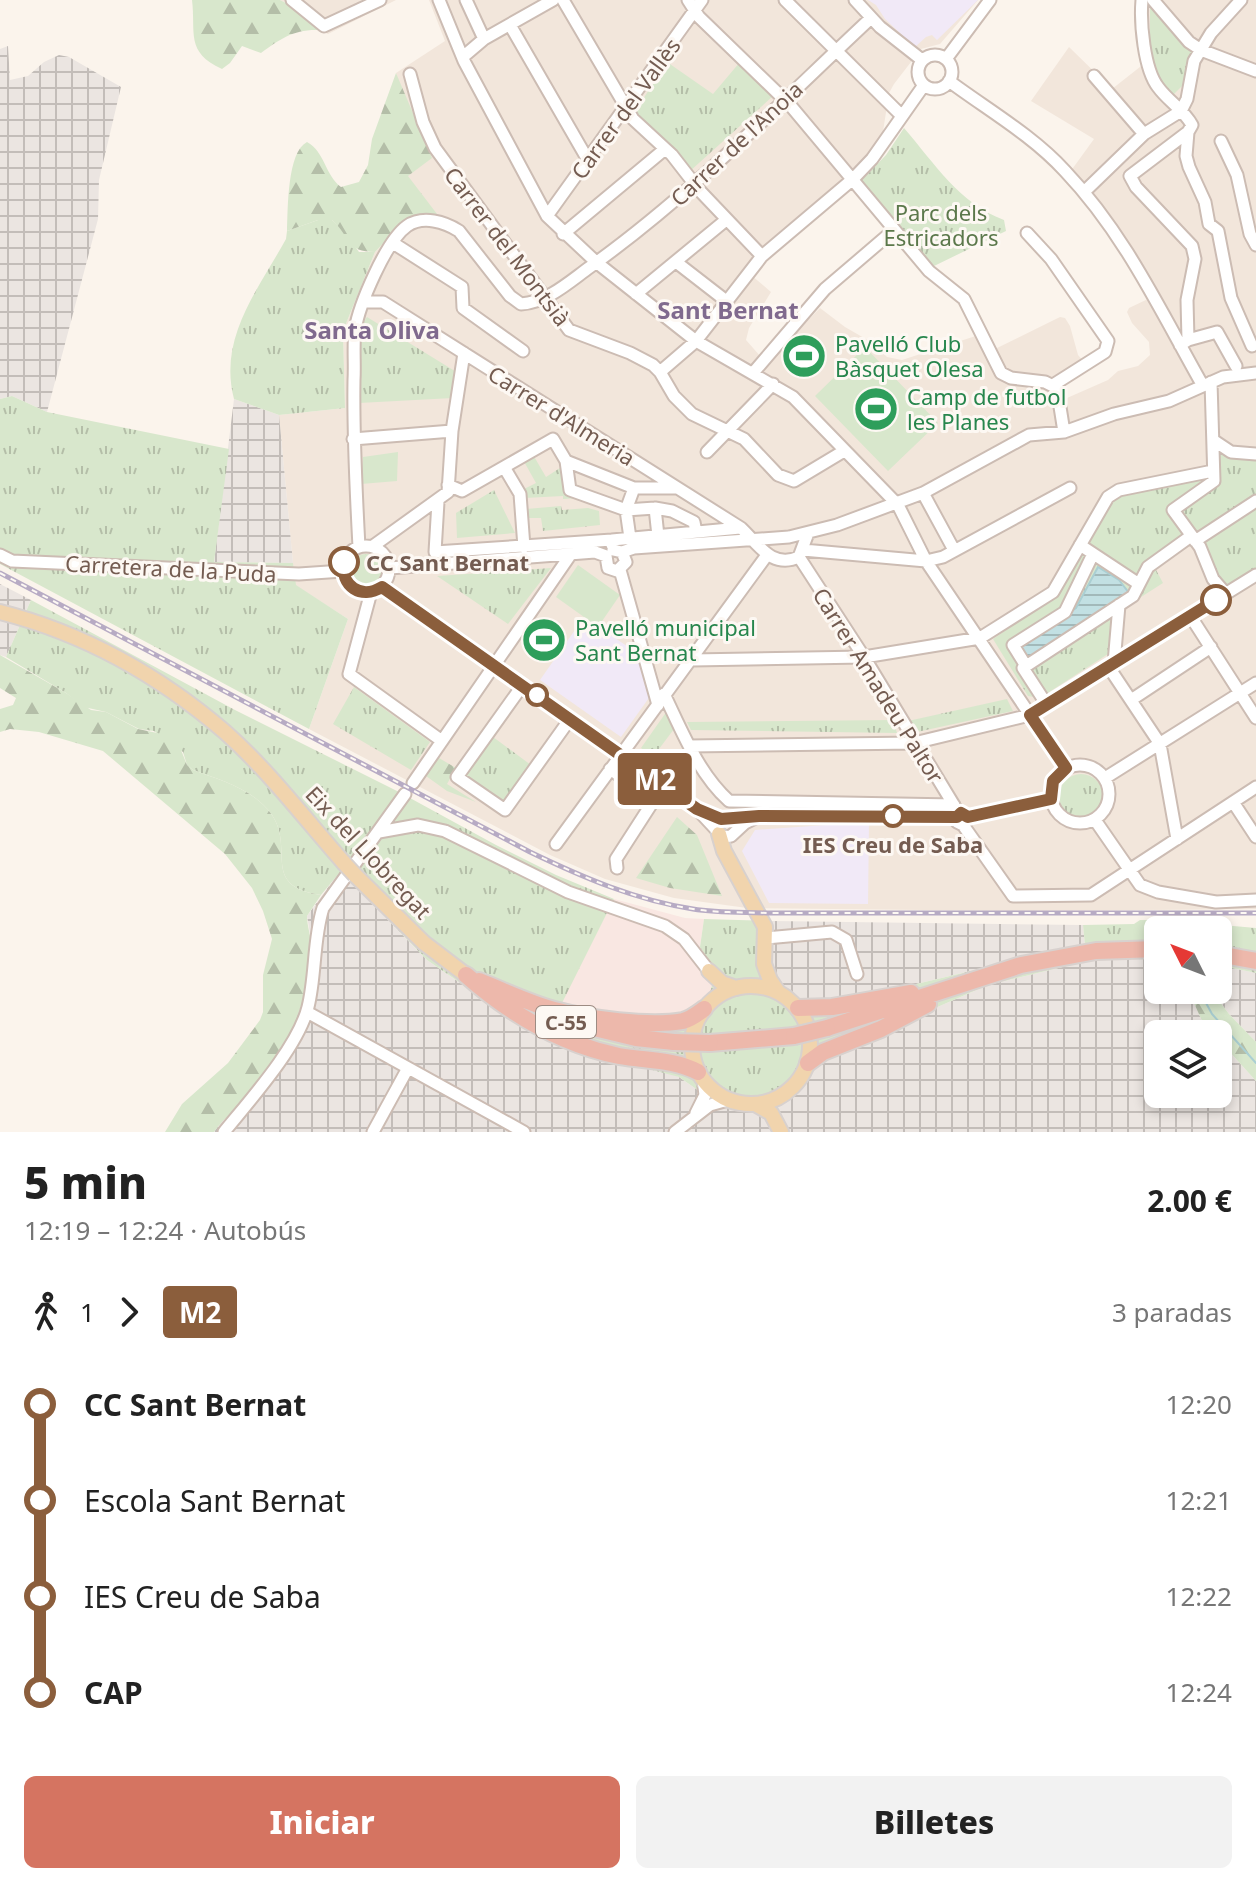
<!DOCTYPE html>
<html lang="es">
<meta charset="utf-8">
<style>
body{margin:0;font-family:"Noto Sans",sans-serif;background:#f2f2f2;color:#222;height:100vh;display:flex;flex-direction:column;font-size:30px;white-space:nowrap}
*{box-sizing:border-box;margin:0}
p{font-size:26px;color:#767676}
.icon{flex:none;width:44px;height:44px;fill:none;stroke:currentColor;stroke-width:2;stroke-linecap:round;stroke-linejoin:round}
.map{position:relative;height:1132px;overflow:hidden}
.drawer{display:flex;flex-direction:column;background:#fff;flex:1}
.drawer>*{flex:none}
.badge{padding:0 16px;border-radius:6px;font-size:28px;line-height:52px}
.needle{width:52px;rotate:312deg}
.tools{position:absolute;left:1144px;top:916px;display:grid;gap:16px}
.tools a{display:grid;place-items:center;width:88px;height:88px;border-radius:12px;background:#fff;box-shadow:0 4px 12px #0003;font-size:40px}
.map>.badge{position:absolute;translate:-50% -50%;box-shadow:0 0 0 4px #fff}
.legs{display:flex;align-items:center;gap:12px;height:88px;padding:0 24px;font-size:26px}
.legs p{margin-inline-start:auto}
.head{display:flex;align-items:center;justify-content:space-between;height:136px;padding:0 24px}
h1{font-size:44px;font-weight:800;line-height:60px}
.primary-button{display:flex;gap:16px;margin-top:auto;padding:16px 24px}
.primary-button a{flex:1;height:92px;border-radius:12px;background:#d57461;color:#fff;font-size:32px;font-weight:800;line-height:92px;text-align:center}
.primary-button a+a{background:#f2f2f2;color:#222}
ul{padding:0 24px;list-style:none}
li{display:flex;align-items:center;gap:28px;height:96px;font-size:30px}
li i{display:grid;place-items:center;width:12px;height:100%;margin:0 10px;background:currentColor}
li i::after{content:'';width:20px;height:20px;margin:-10px;border:6px solid;border-radius:50%;background:#fff}
li p{margin-inline-start:auto}
li:first-child i{background:linear-gradient(#0000 50%,currentColor 0)}
li:last-child i{background:linear-gradient(currentColor 50%,#0000 0)}
.map>svg:first-child{display:block}
.residential{fill:#f2e6db}
.commercial{fill:#f9e7e2}
.industrial{fill:url(#industrial-grid)}
.education{fill:#f1e9f7}
.grass{fill:url(#grass-tufts)}
.forest{fill:url(#forest-firs)}
.garden{fill:#d8e7cc}
.water{fill:url(#water-rules);stroke:#aacfd3;stroke-width:2}
.lines{fill:none;stroke-linecap:round;stroke-linejoin:round}
.stream{stroke:#aacfd3;stroke-width:2}
.minor-casing{stroke:#ccbcb3;stroke-width:15}
.major-casing{stroke:#d8d1ce;stroke-width:18}
.highway-casing{stroke:#d8d1ce;stroke-width:20}
.minor{stroke:#fff;stroke-width:11}
.major{stroke:#f1d4ad;stroke-width:14}
.highway{stroke:#edb8ab;stroke-width:16}
.rail-casing{stroke:#b7abc4;stroke-width:5}
.rail{stroke:#fdf8f3;stroke-width:2;stroke-dasharray:6;stroke-linecap:butt}
.major-bridge-casing{stroke:#d8d1ce;stroke-width:18;stroke-linecap:butt}
.highway-bridge-casing{stroke:#d8d1ce;stroke-width:20;stroke-linecap:butt}
.major-bridge{stroke:#f1d4ad;stroke-width:14}
.highway-bridge{stroke:#edb8ab;stroke-width:16}
.line-1-casing{stroke:#fff;stroke-width:18}
.line-1{stroke:#8b5e3c;stroke-width:12}
.stop-1-dot{fill:#fff;stroke:#8b5e3c;stroke-width:4}
.labels{text-anchor:middle;dominant-baseline:central;stroke-width:6;stroke-linejoin:round;paint-order:stroke}
.shield{fill:#fdf8f3;stroke:#9d8b82;stroke-width:2}
.shield-label{font-size:20px;font-weight:bold;fill:#745c51}
.street-label{font-size:22px;fill:#745c51;stroke:#fdf8f3}
.park-label{font-size:22px;fill:#5b784b;stroke:#fdf8f3}
.leisure-label{font-size:22px;fill:#27864d;stroke:#fdf8f3;text-anchor:start}
.stop-label{font-size:22px;font-weight:bold;fill:#745c51;stroke:#fdf8f3;text-anchor:start}
.neighbourhood-label{font-size:24px;font-weight:bold;fill:#806a8e;stroke:#fdf8f3}
</style>
<div class="map">
<svg width="1256" height="1132" viewBox="0 0 1256 1132">
<defs>
<pattern id="industrial-grid" width="8" height="8" patternUnits="userSpaceOnUse" patternTransform="scale(2)"><rect width="8" height="8" fill="#ebe5e1"/><path d="M0 4h8M4 0v8" fill="none" stroke="#c3bdb9"/></pattern>
<pattern id="grass-tufts" width="24" height="20" patternUnits="userSpaceOnUse" patternTransform="scale(2)"><rect width="24" height="20" fill="#d8e7cc"/><path d="M3 7l-1-3M5 7V3M7 7l1-3M15 17l-1-3M17 17v-4M19 17l1-3" fill="none" stroke="#b4bea8"/></pattern>
<pattern id="forest-firs" width="22" height="20" patternUnits="userSpaceOnUse" patternTransform="scale(2)"><rect width="22" height="20" fill="#d8e7cc"/><path d="M5 1l3.5 6h-7zM16 11l3.5 6h-7z" fill="#b4bea8"/></pattern>
<pattern id="water-rules" width="6" height="5" patternUnits="userSpaceOnUse" patternTransform="scale(2)"><rect width="6" height="5" fill="#c2e0e3"/><path d="M0 2.5h6" fill="none" stroke="#a2b9ba"/></pattern>
</defs>
<rect width="100%" height="100%" fill="#fbf4ec"/>
<path class="residential" d="M280 0H396L328 34 319 30 296 8Z
M429 0H978L940 44 921 49 894 84 889 93 882 138 873 155 766 252 751 275 771 292 749 328 746 340 761 357 776 353 820 308 845 327 871 342 887 357 902 360 988 332 995 349 1060 317 1065 318 1070 326 1078 355 1084 362 1063 375 1067 398 1108 380 1118 371 1138 366 1150 355 1149 342 1132 323 1127 312 1129 308 1148 299 1105 225 1065 179 1094 139 1031 101 1069 47 1112 89 1145 63 1139 0H1256V909L1023 911 747 908 674 898 605 879 550 855 309 729 348 619 295 585 279 415 345 408 343 331 375 252 405 220 408 175 401 89 396 73 445 41Z"/>
<path class="commercial" d="M614 899 685 918 704 919 700 947 716 971 709 996 686 1015 603 1013 561 1003Z"/>
<path class="industrial" d="M8 46 10 80 28 76 44 62 59 55 69 57 121 87 99 180 98 219 47 412 12 396 0 399V49Z
M234 399 279 415 293 563 214 562Z
M0 584 31 600 6 657 0 655Z
M340 871 427 960 485 1000 679 1077 712 1100 825 1056 988 985 1087 961 1125 957 1158 958V990H1188L1203 1023 1213 1034H1158V1094H1218V1039L1256 1081V1132H214L221 1122 233 1115 302 1006 309 963 310 934 307 916Z
M772 921 1083 925 1085 947 1038 955 866 996 802 1001 779 985 771 968Z
M1218 965 1256 973V1042L1229 1014 1211 990H1218Z"/>
<path class="education" d="M868 0H978L937 40 932 35 926 37 915 47 885 19 876 5Z
M584 617 640 655 651 695 621 737 540 680Z
M869 822 868 904 769 903 742 851 755 830Z"/>
<path class="grass" d="M1150 0 1194 49 1184 84 1173 95 1150 72Z
M667 62 713 94 740 62 773 96 689 172 676 150 634 113Z
M904 128C935 164 959 203 1004 220L1006 231 932 267 860 182 886 155Z
M318 220H332L345 232 359 252H375L343 331 345 408 279 415 234 399C218 338 258 290 286 239L287 231Z
M367 317 458 373 453 398 359 403 358 330Z
M12 396 47 412 229 449 214 562 293 563 296 585 348 619 309 729 0 564V399Z
M1210 441 1256 456V568L1225 587 1184 527 1180 531 1188 547 1155 568 1163 583 1116 613 1108 654 1040 698 1028 696 993 639 1058 595 1117 495 1210 478Z
M532 453 546 477 563 466 580 498 563 499V496L525 498 522 490 536 483 522 458Z
M494 490 515 533 457 538 456 513Z
M561 506 562 510 588 508 599 511 600 525 543 531 541 518H527L526 509Z
M350 570a16 16 0 1 1 32 0a16 16 0 1 1-32 0Z
M551 568 508 624 437 576Z
M31 600 235 710 399 792 496 845 556 875 614 899 562 1003 603 1013 686 1015 709 996 716 971 700 947 704 919 772 921 771 968 779 985 802 1001 866 996 1038 955 1085 946 1083 925 1134 924 1140 920 1213 921 1222 925 1256 928V973L1218 965V930H1158V958L1125 957 1087 961 988 985 825 1056 791 1097 771 1108 738 1110 712 1100 679 1077 588 1053 485 1000 427 960 341 871 321 895C260 886 295 850 272 815 254 789 220 780 193 770L187 765 183 752 154 731 139 729 106 712 84 707 66 693 6 657Z
M354 687 430 742 411 770 333 724Z
M1007 699 1013 711 917 732 908 721Z
M667 711 677 725 653 757 641 748Z
M893 720 897 733 691 730 687 722Z
M493 737 531 765 505 803 466 775Z
M1059 796a22 22 0 1 1 44 0a22 22 0 1 1-44 0Z"/>
<path class="forest" d="M192 0H280L296 8 319 30C294 29 280 39 261 53L242 46 230 63 222 69C185 52 196 33 192 0Z
M396 73 432 158 408 176 437 214 405 220 375 252C346 252 351 237 332 220H318L287 231C288 209 287 152 307 142 325 152 325 175 341 187L359 182 368 165 372 139Z
M0 655 66 693 91 710 106 712 138 729 167 735 179 745 187 765 193 770C220 780 254 789 272 815 295 850 260 886 321 895L307 916C307 926 311 936 311 946 311 995 289 1045 261 1083 247 1102 226 1114 214 1132H165L182 1104 228 1063 260 1020 263 1012V975L272 939 263 911 252 888 225 854 103 751 39 732 10 729 0 732V709L13 705 16 698 0 688Z
M439 758 456 768 447 784 476 802 447 791 426 776Z
M677 817 697 835 722 896 670 888 636 878Z
M1188 990H1211L1229 1014 1256 1042V1081L1218 1039V1034H1213L1203 1023Z"/>
<path class="garden" d="M865 347 938 423 888 471 815 396Z
M398 452 397 481 361 484 363 457Z
M578 565 620 595 598 627 556 597Z"/>
<path class="water" d="M1098 567 1119 580 1129 593 1026 661 1018 646 1076 608Z"/>
<g class="lines">
<path class="stream" d="M1199 990 1212 1014 1256 1063"/>
<g class="minor-casing">
<path id="minor" d="M292 0 324 26 380 0
M439 0 464 61 547 216 596 262 696 341 793 397 898 505 926 561 1066 768
M466 0 484 39
M563 0 633 119 672 155 700 191 762 256
M688 0 699 17 790 105 929 271 964 299 1001 373 1011 378 1045 382 1057 388 1064 432
M785 0 901 115
M855 0 880 27 922 60
M1142 0C1140 23 1144 69 1158 87 1168 101 1184 110 1192 125L1188 132 1130 176 1136 187 1192 246 1195 259 1187 300 1188 340 1180 345
M1153 0 1189 42 1201 50 1256 71
M510 25 588 160
M918 72a17 17 0 1 1 34 0a17 17 0 1 1-34 0Z
M464 56 484 39 553 0
M946 59 990 0
M410 74 423 122 435 148 569 330 630 353 653 365 660 372 674 396 692 414 744 439 778 475 794 481 844 451
M1094 76 1144 134
M949 81C988 110 1032 135 1065 171 1125 234 1161 312 1203 386
M1188 132 1186 156 1189 167 1205 202 1209 224 1218 231 1231 298 1252 346
M1221 141 1237 175 1250 234 1256 245
M1084 192 1144 134 1181 111 1187 99 1194 61 1211 33 1241 0
M547 216 702 0
M1027 233 1051 259 1108 341 1105 352 1053 385
M563 234 665 149
M393 243 462 287 463 308 523 351
M676 262 725 300
M636 294 726 220
M365 302H383L741 528C759 545 772 569 799 557L808 533
M1188 340 1217 332 1236 366
M660 372 696 341 762 256 853 179 872 159 924 85
M753 373 825 289 894 230
M1211 382 1214 481 1173 510 1200 547 1213 579 1226 594
M353 439 452 431
M1213 440 1231 452 1256 454
M707 452 773 384
M566 461 570 490 626 510 655 508 672 511 694 522 696 532
M504 467 520 494 524 547
M448 485 462 491 553 439 566 461 634 488H677
M923 493 954 550
M438 502 435 552 612 540
M655 508 658 536
M630 538 626 510 634 488
M1195 541 1256 501
M612 545V540L740 528
M1080 545 1139 584
M343 569a23 23 0 1 1 46 0a23 23 0 1 1-46 0Z
M373 546 448 492 452 431 464 353
M359 547C356 491 353 436 354 380 355 364 353 346 355 330 359 305 386 241 407 226 423 215 445 222 459 231L510 296 521 304C548 302 569 282 590 267 692 194 780 103 871 18
M613 550 622 552 634 548 789 537 837 525 923 493 1029 435 1064 432 1114 414 1169 401 1223 377 1256 373
M803 550 926 561 943 557 1070 488
M0 555 12 561 299 574 343 571
M606 556 608 568 617 571 626 562 622 552
M799 557 864 657 955 807
M390 568 595 552 606 556
M620 570 658 705
M382 587 697 809 723 837 731 836 745 823 759 816
M371 592 349 674 442 741
M1191 617 1256 718
M692 660 864 657 980 638 1053 592 1108 497 1119 490 1208 472
M1114 663 1119 605
M1026 666 1013 645 1065 612 1093 554
M1108 666 1160 744 1177 839
M522 686 457 777 505 810 570 719
M664 694C682 731 698 773 729 801L954 805
M1131 700 1211 647
M1047 705 1023 668 1133 596 1148 567 1191 536
M689 746 914 743 1030 715 1256 575
M1051 794a29 29 0 1 1 58 0a29 29 0 1 1-58 0Z
M610 769 654 800 616 859 617 868
M1105 778 1256 683
M413 783 571 554
M1233 802 1256 837
M703 811 721 819 759 816 957 817
M957 817V822L963 825 1013 896 1091 895 1256 787
M968 817 1051 799
M1095 820 1140 885 1158 892 1216 902 1256 900
M379 832 418 825 445 831 568 892 665 926 684 939 709 971
M556 844 767 555
M766 938 832 932 846 940 857 974
M307 1012 524 1132
M696 1113 705 1095 703 1079
M224 1132C250 1100 298 1047 308 1007 316 975 313 939 323 908L405 794
M373 1132 408 1068
M675 1132 710 1105 728 1100"/>
</g>
<g class="major-casing">
<path id="major" d="M0 612C83 633 160 676 225 732 269 771 305 819 344 863
M719 834 724 851 765 927 764 964 770 980 778 992
M355 875 424 943 466 975
M709 971 722 983 736 988
M692 1045a59 59 0 1 1 118 0a59 59 0 1 1-118 0Z
M755 1104 771 1113 781 1132"/>
</g>
<g class="highway-casing">
<path id="highway" d="M1218 954 1256 961
M466 975C510 1014 561 1044 619 1056 646 1061 674 1059 698 1072
M479 981C504 991 529 1003 554 1010 587 1019 650 1027 683 1021 691 1019 697 1014 704 1009
M798 1008 832 1007 911 993
M561 1020 636 1038 674 1042
M827 1028 1021 965 1096 951 1158 949
M710 1043 794 1036
M808 1063 823 1052 881 1029 928 1004"/>
</g>
<use href="#minor" class="minor"/>
<use href="#major" class="major"/>
<use href="#highway" class="highway"/>
<g class="rail-casing">
<path id="rail" d="M0 573 530 852C582 877 635 900 693 909 717 913 743 912 767 913H1256"/>
</g>
<use href="#rail" class="rail"/>
<g class="major-bridge-casing">
<path id="major-bridge" d="M344 863 355 875"/>
</g>
<g class="highway-bridge-casing">
<path id="highway-bridge" d="M794 1036 827 1028
M674 1042 710 1043"/>
</g>
<use href="#major-bridge" class="major-bridge"/>
<use href="#highway-bridge" class="highway-bridge"/>
</g>
<g class="lines">
<g class="line-1-casing">
<path id="line-1" d="M344 562C340 586 361 600 382 587L697 809 721 819 759 816 957 817 961 813 968 817 1051 799 1053 781 1066 768 1030 715 1216 600"/>
</g>
<use href="#line-1" class="line-1"/>
</g>
<defs>
<g id="stadium-disc" transform="scale(2.3)"><circle r="9.5" fill="#2e9e5b" stroke="#fdf8f3"/><path d="M0-5a6.5 5 0 1 0 0 10a6.5 5 0 1 0 0-10ZM-3.5-1.8h7v3.6h-7Z" fill="#fff"/></g>
</defs>
<g fill-rule="evenodd">
<use href="#stadium-disc" x="804" y="356"/>
<use href="#stadium-disc" x="876" y="409"/>
<use href="#stadium-disc" x="544" y="640"/>
</g>
<g class="stop-1-dot">
<circle cx="344" cy="562" r="14"/>
<circle cx="1216" cy="600" r="14"/>
<circle cx="537" cy="695" r="10"/>
<circle cx="893" cy="816" r="10"/>
</g>
<g class="labels">
<rect class="shield" x="536" y="1006" width="60" height="32" rx="6"/>
<g class="shield-label">
<text x="566" y="1022">C-55</text>
</g>
<g class="street-label">
<text transform="translate(625 108) rotate(-54)">Carrer del Vallès</text>
<text transform="translate(736 143) rotate(-43)">Carrer de l'Anoia</text>
<text transform="translate(508 246) rotate(53)">Carrer del Montsià</text>
<text transform="translate(562 415) rotate(32)">Carrer d'Almeria</text>
<text transform="translate(171 568) rotate(3)">Carretera de la Puda</text>
<text transform="translate(879 685) rotate(58)">Carrer Amadeu Paltor</text>
<text transform="translate(369 852) rotate(47)">Eix del Llobregat</text>
</g>
<g class="park-label">
<text x="941" y="212">Parc dels<tspan x="941" dy="25">Estricadors</tspan></text>
</g>
<g class="leisure-label">
<text x="835" y="343">Pavelló Club<tspan x="835" dy="25">Bàsquet Olesa</tspan></text>
<text x="907" y="396">Camp de futbol<tspan x="907" dy="25">les Planes</tspan></text>
<text x="575" y="627">Pavelló municipal<tspan x="575" dy="25">Sant Bernat</tspan></text>
</g>
<g class="stop-label">
<text x="366" y="562">CC Sant Bernat</text>
<text x="893" y="844" text-anchor="middle">IES Creu de Saba</text>
</g>
<g class="neighbourhood-label">
<text x="728" y="309">Sant Bernat</text>
<text x="372" y="329">Santa Oliva</text>
</g>
</g>
</svg>
<div class="tools">
<a><svg class="needle" viewBox="-14 -14 28 28"><path d="M0-13l5 13h-10z" fill="#e53935"/><path d="M0 13l5-13h-10z" fill="#767676"/></svg></a>
<a><svg class="icon" aria-label="layers" viewBox="0 0 24 24"><path d="M12 4l9 5-9 5-9-5zM3 14l9 5 9-5"/></svg></a>
</div>
<b class="badge" style="left:655px;top:779px;background:#8b5e3c;color:#fff">M2</b>
</div>
<section class="drawer">
<div class="head"><div><h1>5 min</h1><p>12:19 – 12:24 · Autobús</p></div><b>2.00 €</b></div>
<div class="legs"><svg class="icon" aria-label="walk" viewBox="0 0 24 24"><circle cx="13" cy="4" r="2"/><path d="M13 8l-2 6 4 7M11 14l-3 7M7 12l3-4h3l4 4"/></svg>1<svg class="icon" aria-label="forward" viewBox="0 0 24 24"><path d="M9 5l7 7-7 7"/></svg><b class="badge" style="background:#8b5e3c;color:#fff">M2</b><p>3 paradas</p></div>
<ul>
<li><i style="color:#8b5e3c"></i><b>CC Sant Bernat</b><p>12:20</p></li>
<li><i style="color:#8b5e3c"></i><span>Escola Sant Bernat</span><p>12:21</p></li>
<li><i style="color:#8b5e3c"></i><span>IES Creu de Saba</span><p>12:22</p></li>
<li><i style="color:#8b5e3c"></i><b>CAP</b><p>12:24</p></li>
</ul>
<div class="primary-button"><a>Iniciar</a><a>Billetes</a></div>
</section>
